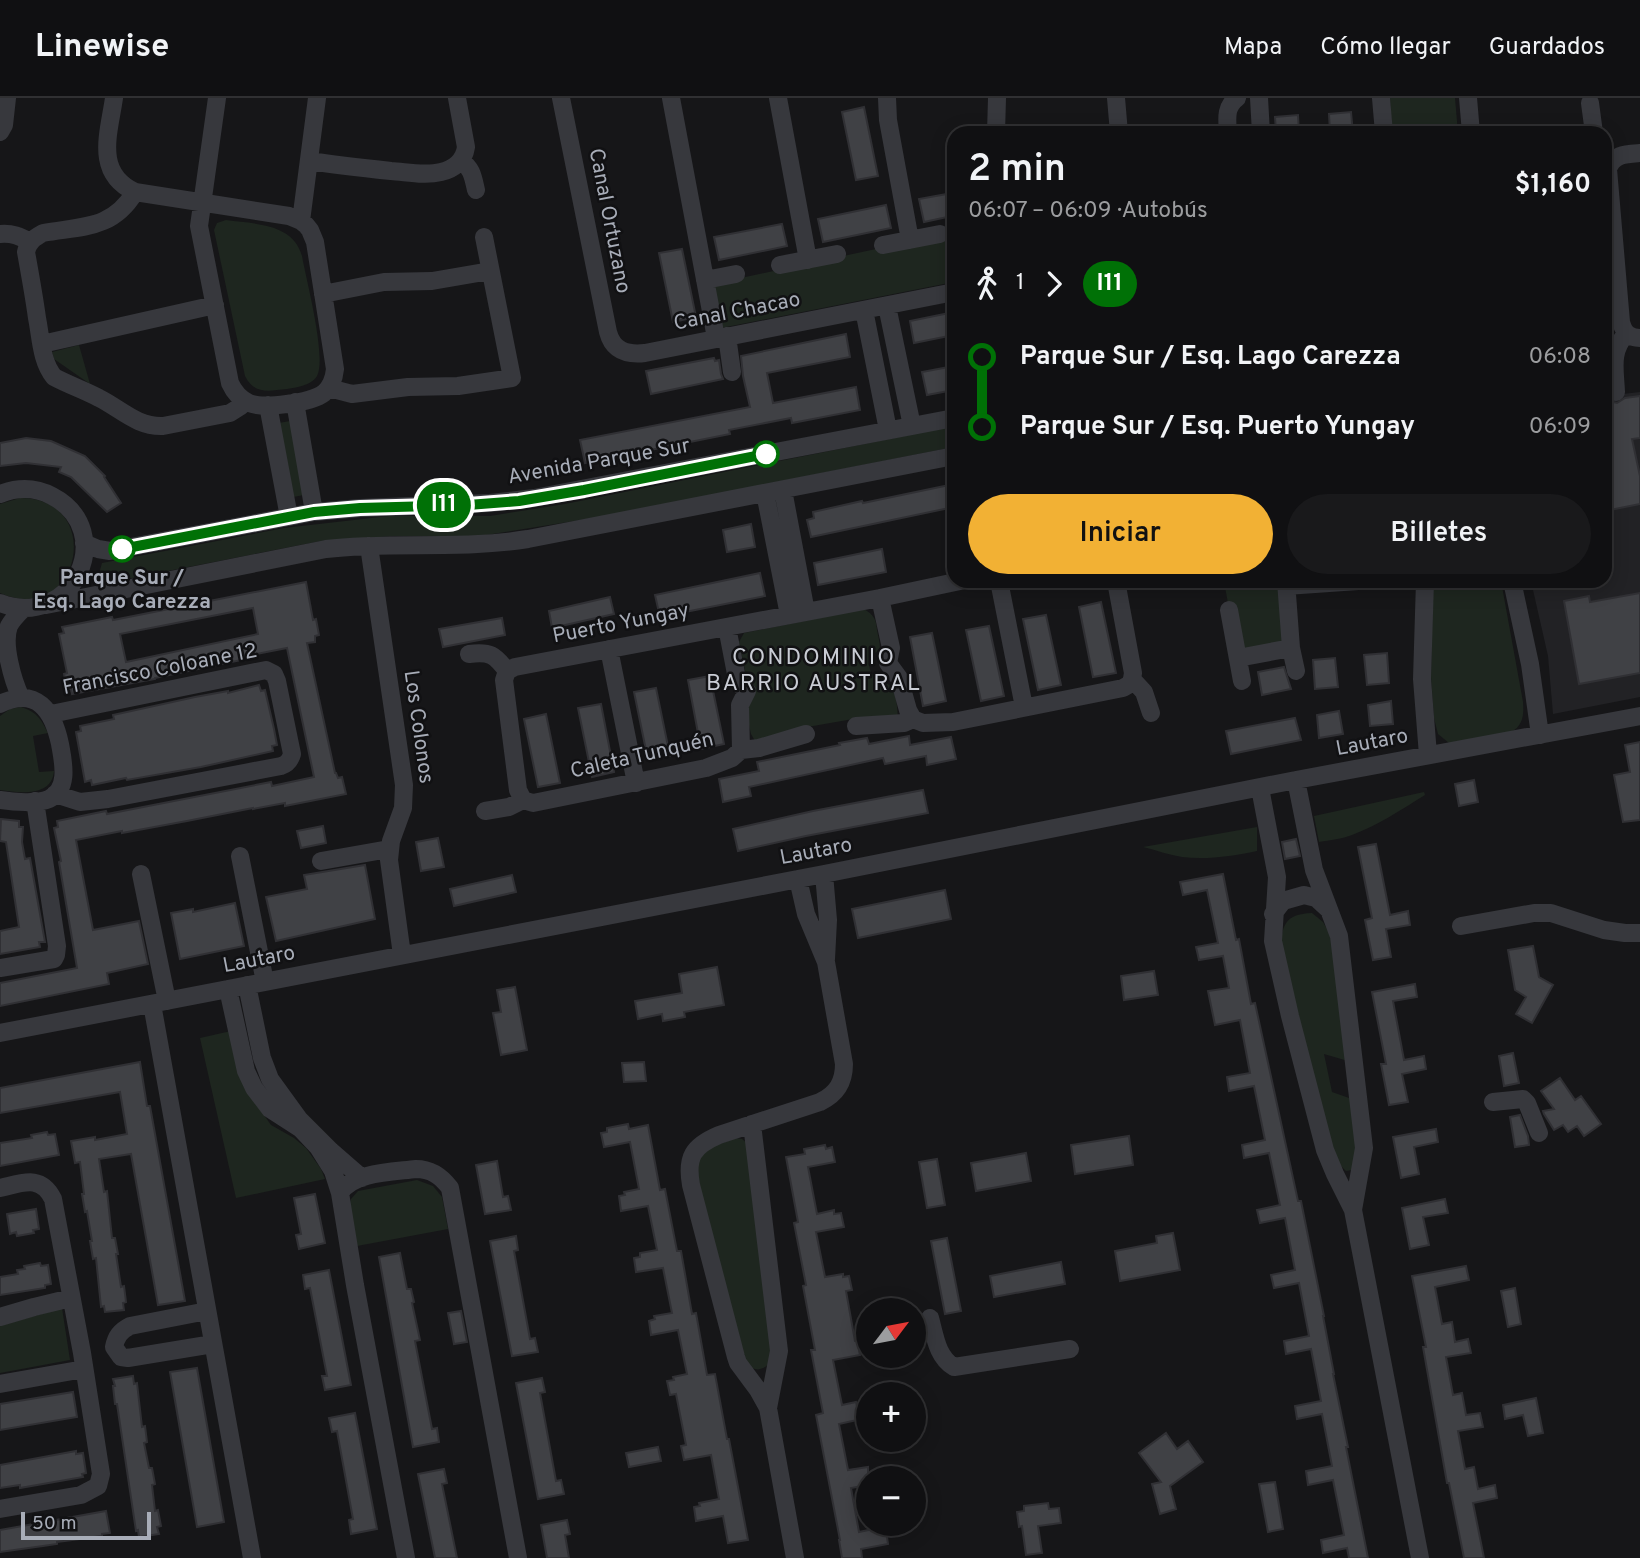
<!DOCTYPE html>
<html lang="es">
<meta charset="utf-8">
<style>
body{margin:0;font-family:Overpass,sans-serif;background:#19191b;color:#f1f3f6;height:100vh;display:flex;flex-direction:column;font-size:26px;white-space:nowrap}
*{box-sizing:border-box;margin:0}
p{font-size:23px;color:#9c9d9f}
.icon{flex:none;width:38px;height:38px;fill:none;stroke:currentColor;stroke-width:2;stroke-linecap:round;stroke-linejoin:round}
.map{position:relative;flex:1;overflow:hidden}
.panel{position:absolute;left:947px;top:28px;width:665px;height:462px;display:flex;flex-direction:column;background:#101012;border-radius:21px;box-shadow:0 4px 18px #0003,0 0 0 2px #303032}
.panel>*{flex:none}
.badge{padding:0 14px;border-radius:23px;font-size:24px;line-height:46px}
.needle{width:46px;rotate:58deg}
.fabs{position:absolute;left:856px;top:1200px;display:grid;gap:14px}
.fabs a{display:grid;place-items:center;width:70px;height:70px;border-radius:50%;background:#101012;box-shadow:0 4px 18px #0003,0 0 0 2px #303032;font-size:35px}
.scale{position:absolute;left:21px;bottom:18px;width:130px;box-sizing:border-box;padding-left:7px;border:4px solid #a8adb8;border-top:0;font-size:19px;line-height:24px;white-space:nowrap;color:#a8adb8;-webkit-text-stroke:5px #111113;paint-order:stroke}
.map>.badge{position:absolute;translate:-50% -50%;box-shadow:0 0 0 4px #fff}
.legs{display:flex;align-items:center;gap:10px;height:77px;padding:0 21px;font-size:23px}
.legs p{margin-inline-start:auto}
.overview{display:flex;align-items:center;justify-content:space-between;height:119px;padding:0 21px}
h1{font-size:38px;font-weight:600;line-height:52px}
.button{display:flex;gap:14px;margin-top:auto;padding:14px 21px}
.button a{flex:1;height:80px;border-radius:42px;background:#f2b134;color:#111;font-size:28px;font-weight:600;line-height:80px;text-align:center}
.button a+a{background:#19191b;color:#f1f3f6}
ul{padding:0 21px;list-style:none}
li{display:flex;align-items:center;gap:24px;height:70px;font-size:26px}
li i{display:grid;place-items:center;width:10px;height:100%;margin:0 9px;background:currentColor}
li i::after{content:'';width:18px;height:18px;margin:-9px;border:5px solid;border-radius:50%;background:#101012}
li p{margin-inline-start:auto}
li:first-child i{background:linear-gradient(#0000 50%,currentColor 0)}
li:last-child i{background:linear-gradient(currentColor 50%,#0000 0)}
header{display:flex;align-items:center;gap:42px;box-sizing:border-box;height:98px;padding:0 35px;background:#101012;border-bottom:2px solid #303032}
header strong{font-size:33px}
nav{display:flex;gap:38px;margin-inline-start:auto;font-size:24px}
.map>svg:first-child{display:block}
.built{fill:#222225}
.green{fill:#1e261f}
.building{fill:#404145;stroke:#303034;stroke-width:2;fill-rule:evenodd}
.lines{fill:none;stroke-linecap:round;stroke-linejoin:round}
.minor{stroke:#37383d;stroke-width:18}
.line-1-casing{stroke:#fff;stroke-width:16}
.line-1{stroke:#007106;stroke-width:10}
.stop-1-dot{fill:#fff;stroke:#007106;stroke-width:3.5}
.labels{text-anchor:middle;dominant-baseline:central;stroke-width:5;stroke-linejoin:round;paint-order:stroke}
.street-label{font-size:21px;fill:#a8adb8;stroke:#111113}
.stop-label{font-size:21px;font-weight:bold;fill:#a8adb8;stroke:#111113}
.neighbourhood-label{font-size:23px;letter-spacing:2px;fill:#c9ccd4;stroke:#111113}
</style>
<header>
<strong>Linewise</strong>
<nav><a>Mapa</a><a>Cómo llegar</a><a>Guardados</a></nav>
</header>
<div class="map">
<svg width="1640" height="1460" viewBox="0 0 1640 1460">
<rect width="100%" height="100%" fill="#161618"/>
<path class="built" d="M1640 294V599L1553 616 1548 558 1531 483H1605V298Z"/>
<path class="green" d="M1390 0H1455L1458 35H1392Z
M226 122C255 126 293 125 302 158 306 181 327 260 317 278 311 289 288 291 277 292 262 294 252 292 245 278L214 132 217 125Z
M954 138V184L721 230 713 186 876 151Z
M79 247 90 286 54 261 52 254Z
M290 323 304 397 293 399 279 325Z
M954 328V349L606 418 480 438H394L321 443 96 487 102 465 284 430 389 418H490L565 406Z
M20 400C107 400 80 530 0 495V406Z
M1224 483H1281L1288 549 1237 556Z
M1433 483H1501L1523 604C1524 617 1523 628 1511 634L1449 645 1438 636 1434 620 1431 580Z
M864 511C874 517 876 521 877 532 878 538 880 544 880 551 867 560 865 573 879 582 884 586 890 585 893 591 897 599 897 611 898 619L853 621 796 631 755 643 751 636 749 627 745 572 739 544 744 535Z
M21 609C37 614 41 621 48 635L33 638 39 674 54 673C52 699 20 695 0 692V618L10 611Z
M1424 694 1425 697C1401 712 1378 727 1352 737 1342 741 1330 742 1319 744L1314 718Z
M1257 729V753C1233 758 1207 762 1182 759 1169 757 1156 752 1143 749Z
M1312 815 1323 824 1331 838 1348 963 1324 956 1332 994 1352 1001 1358 1056 1352 1072 1346 1073 1339 1066 1328 1039 1280 853C1282 828 1284 816 1312 815Z
M231 933 244 989 271 1027 294 1040 306 1050 321 1071 325 1081 236 1100 200 940Z
M736 1040 742 1041 747 1045 772 1255 769 1266C761 1273 755 1273 747 1267L697 1083V1061L706 1051Z
M417 1082 433 1088 442 1099 448 1131 357 1148 349 1110 351 1101 358 1093Z
M62 1210 70 1262 0 1275V1228Z"/>
<path class="building" d="M864 9 878 78 856 82 842 14Z
M1351 14 1353 35H1330L1329 16Z
M1298 17 1299 35H1276L1275 19Z
M947 96 952 118 924 124 919 101Z
M886 107 891 130 823 144 818 121Z
M782 126 787 148 719 162 714 139Z
M682 151 696 219 673 224 659 155Z
M954 214V237L914 245 910 223Z
M846 236 850 259 767 275 773 305 856 289 860 312 792 325 791 320 729 332 730 336 585 365 580 342 750 309 743 278 741 258Z
M714 260 715 263 719 262 721 276 723 281 651 296 646 273Z
M954 268V292L927 297 922 274Z
M1640 298V340L1632 341 1640 378V406L1605 413V351L1612 349 1605 303H1609L1617 305 1625 300Z
M26 340 51 343 85 358 105 378 104 379 121 405 107 414 71 379 59 374 61 369 26 365 0 368V345Z
M954 386V409L811 439 807 422 814 420 813 414 862 403 863 405Z
M751 426 755 449 727 454 723 432Z
M882 451 886 474 818 487 814 465Z
M760 475 765 498 660 519 655 497Z
M306 484 313 522 316 521 319 537 315 538V544L307 545 335 675H336L338 680 342 679 346 696 285 708V705L253 711V710L187 723 122 735V733L76 742 93 832 139 823 148 866 107 875 109 886 0 908V885L77 870 59 764 61 763 54 730 58 729 57 723 106 713 107 716 271 684 272 688 314 679 287 550 251 557V560L155 580V581L72 596 71 591H67L64 576 67 575 59 536 64 535 62 529 112 519 113 522ZM253 510 258 536 126 564 120 536Z
M1640 495V575L1579 586 1564 503 1589 498 1590 504Z
M610 499 614 516 552 530 549 513Z
M1101 504 1116 575 1093 579 1079 509Z
M1046 517 1061 587 1038 592 1023 521Z
M502 520 505 537 443 549 439 531Z
M989 528 1004 598 981 603 966 532Z
M932 535 946 603 923 608 910 539Z
M1387 555 1389 585 1367 587 1364 557Z
M1335 560 1338 589 1315 591 1313 562Z
M1284 569 1291 591 1262 597 1258 574Z
M710 578 724 646 701 651 688 582Z
M259 587 261 593 265 592 274 631 277 647 272 648 273 653 201 669 127 682 126 680 92 687 91 682 85 684 76 634 81 633 80 628 114 621 113 617 195 599 228 593V595Z
M656 590 670 658 648 662 634 594Z
M1391 603 1393 626 1370 628 1368 607Z
M601 606 614 674 592 679 578 610Z
M1339 613 1343 636 1319 640 1317 617Z
M546 616 560 685 538 689 524 621Z
M1295 620 1301 642 1231 656 1226 633Z
M909 638 910 647 951 639 956 661 927 667 926 658 885 666 883 660 749 689 751 698 723 704 719 681 759 673 757 664 840 647 839 645 867 640 869 646Z
M1640 644V722L1623 724 1614 677 1630 674 1625 647Z
M1474 682 1478 704 1459 708 1455 686Z
M923 692 928 715 806 738 738 753 733 731 813 713Z
M1 721 19 723V729H23L22 744 25 761 30 760 45 844H39L40 849 0 856V833L19 829 6 744 0 743Z
M323 728 326 745 301 750 297 733Z
M438 740 444 769 421 773 416 744Z
M1296 741 1300 758 1285 761 1282 744Z
M1376 746 1390 817 1408 813 1410 827 1386 831 1391 859 1373 862 1365 822 1372 820 1358 749Z
M365 767 375 821 276 843 266 799 307 791 304 777Z
M1223 776 1236 842 1239 841 1251 906 1255 905 1298 1103H1301L1324 1218H1323L1334 1276H1333L1348 1349H1346L1368 1460H1349L1347 1450 1323 1455 1321 1442 1344 1437 1333 1382 1308 1387 1306 1373 1332 1368 1322 1316 1297 1321 1295 1308 1321 1303 1311 1251 1286 1256 1284 1243 1309 1238 1299 1185 1274 1190 1271 1177 1295 1172 1285 1120 1260 1125 1257 1112 1280 1107 1269 1055 1244 1060 1242 1047 1265 1042 1254 988 1229 993 1227 979 1250 975 1240 922 1215 927 1208 893 1229 890 1223 858 1199 862 1196 849 1218 845 1207 792 1183 797 1180 784Z
M512 777 516 794 454 808 450 791Z
M945 792 951 821 858 840 852 811Z
M235 805 244 848 180 861 171 815 193 811V814Z
M1533 848 1539 879 1553 887 1532 925 1516 916 1526 899 1515 892 1508 852Z
M717 869 724 907 684 914 685 919 663 923 662 916 638 921 635 903 682 895 679 876Z
M1154 873 1158 897 1124 902 1121 878Z
M1415 886 1417 899 1393 903 1404 962 1424 958 1426 971 1402 976 1408 1004 1389 1007 1381 966H1386L1372 894Z
M515 889 527 952 501 957 493 915 501 914 497 892Z
M1513 955 1519 985 1504 988 1499 958Z
M140 964 147 1008H150L185 1203 158 1207 131 1056 99 1061 104 1094 107 1093 112 1140H115L118 1156H116L121 1189 124 1188 126 1204 123 1205 124 1212 105 1214 104 1208 101 1209 96 1160 93 1161 90 1143H92L87 1113 85 1114 82 1096H84L80 1064 75 1065 71 1043 95 1039V1042L127 1036 120 994 0 1015V990Z
M644 964 646 983 624 984 622 965Z
M1560 980 1575 1002 1581 998 1601 1026 1584 1038 1577 1028 1568 1034 1563 1027 1554 1032 1544 1016 1543 1013 1554 1011 1541 993Z
M1520 1017 1528 1038 1529 1047 1515 1049 1510 1019Z
M628 1026 629 1031 648 1027 660 1092 665 1091 677 1153H681L692 1216 696 1215 707 1277 715 1276 727 1341H729L748 1442 728 1445 723 1418 696 1423 694 1409 700 1408 699 1405 719 1401 711 1357 684 1362 681 1348 686 1347 676 1296 670 1297 667 1283 674 1282 673 1279 687 1276 678 1232 651 1237 649 1223 655 1221 654 1218 672 1215 663 1170 636 1174 634 1160 640 1159V1155L657 1152 648 1108 621 1113 619 1098 625 1097 624 1094 639 1091 630 1044 604 1049 601 1035 607 1034V1030Z
M1436 1031 1438 1044 1414 1049 1419 1076 1401 1080 1393 1039Z
M47 1034 48 1037 55 1036 59 1057 0 1068V1045L32 1040 31 1037Z
M1129 1038 1133 1067 1075 1076 1071 1047Z
M825 1047 826 1051 832 1049 835 1064 808 1069 817 1116 834 1112V1116L841 1115 844 1129 816 1134 825 1179 843 1176V1179L849 1178 852 1192 846 1193 855 1243H857L860 1257 833 1262 842 1307 856 1304 857 1308 863 1307 866 1320 839 1326 848 1372 868 1369V1387L851 1390 859 1434 878 1430 879 1434 886 1432 888 1446 861 1451 862 1460H842L839 1442H840L816 1317 823 1315 811 1252H815L803 1188 806 1187 794 1125 798 1124 786 1059 805 1056 804 1051Z
M1026 1055 1031 1083 976 1093 971 1065Z
M937 1061 945 1107 927 1110 919 1064Z
M497 1063 503 1099 508 1098 511 1112 485 1116 476 1067Z
M315 1096 325 1145 299 1151 296 1137 301 1136 294 1100Z
M1445 1101 1448 1115 1423 1119 1429 1147 1410 1151 1402 1110Z
M36 1111 39 1131 33 1132 34 1135 17 1138 16 1134 10 1136 7 1116Z
M1173 1135 1180 1172 1120 1183 1115 1153 1157 1145 1156 1138Z
M516 1138 518 1152 514 1153 530 1241 535 1240 538 1254 512 1258 490 1143Z
M947 1140 961 1213 945 1216 931 1143Z
M400 1155 407 1191H411L414 1204 412 1205 420 1242 415 1243 432 1331 437 1330 439 1344 413 1349 379 1159Z
M1061 1164 1065 1186 994 1199 990 1178Z
M40 1165 41 1168 48 1167 51 1186 45 1187V1190L0 1197V1179L18 1176 17 1172 25 1171 24 1168Z
M1466 1168 1469 1182 1435 1189 1442 1226 1452 1224 1455 1244 1468 1241 1471 1255 1446 1259 1453 1297 1462 1295 1466 1317 1480 1315 1483 1329 1458 1333 1465 1371 1474 1369 1478 1391 1495 1387 1497 1400 1473 1405 1484 1460H1464L1449 1385H1447L1423 1249H1426L1412 1178Z
M329 1172 351 1287 325 1292 322 1278H327L310 1190 305 1191 303 1177Z
M1515 1190 1521 1226 1508 1229 1501 1193Z
M461 1213 467 1244 454 1246 448 1215Z
M197 1270 224 1424 197 1429 170 1274Z
M133 1278 134 1286 137 1285 142 1329 145 1328 147 1344 144 1345 149 1370H152L155 1386 152 1387 155 1413 158 1412 161 1428 157 1429 159 1436 139 1439 138 1432 136 1433 117 1306H115L113 1288H115L113 1281Z
M542 1280 545 1294 540 1295 556 1383 561 1382 564 1396 538 1401 516 1285Z
M73 1294 77 1319 0 1332V1306Z
M1536 1300 1543 1335 1528 1338 1523 1317 1505 1321 1503 1307Z
M355 1315 377 1431 351 1436 349 1422 353 1421 337 1333 332 1334 329 1320Z
M1166 1335 1177 1351 1188 1343 1203 1364 1170 1388 1176 1411 1160 1416 1152 1386 1161 1384 1139 1355Z
M658 1349 661 1363 629 1369 626 1355Z
M76 1353V1356L83 1355 86 1375 82 1376 83 1379 20 1390V1387L0 1390V1367Z
M444 1371 447 1385 442 1386 457 1460H435L418 1376Z
M1275 1384 1283 1431 1268 1434 1259 1386Z
M1048 1405 1049 1411 1059 1410 1061 1425 1038 1428 1042 1455 1026 1457 1022 1428 1019 1429 1017 1414 1024 1413V1408Z
M106 1413 110 1435 102 1436V1438L57 1444V1446L43 1448 0 1454V1432Z
M567 1422 570 1436 565 1437 569 1460H547L541 1427Z"/>
<g class="lines">
<path class="minor" d="M114 0C109 35 94 75 135 94L289 118 301 123 306 127 310 132 315 144 335 271C334 281 331 289 324 295 311 305 263 311 249 305 240 301 234 294 230 285L199 128 217 0
M561 0 608 234C613 253 627 257 645 255L954 194
M671 0 716 240
M778 0 808 162
M887 0 888 22 910 142
M1116 0 1119 35
M1259 0 1261 35
M1381 0 1384 35
M1468 0 1471 35
M1590 5 1594 35
M0 34 4 27 7 0
M996 35 997 0
M1228 35C1227 21 1225 9 1237 0
M1640 55C1626 56 1613 56 1608 71L1621 224C1624 235 1629 240 1640 240
M309 63C336 67 363 70 391 73 407 74 425 78 441 74 454 71 464 63 466 49L457 0
M461 63C472 70 473 79 476 92
M135 94C112 132 82 128 43 135 34 140 28 144 26 154 30 176 34 198 37 220 41 240 41 263 54 279 69 287 84 292 99 300 121 311 137 329 163 328L230 315 241 308 245 303
M301 123 317 0
M0 136C12 135 20 138 30 144
M883 147 940 136
M780 167 837 156
M705 182 736 176
M323 196 384 184 432 183 490 173
M887 208 912 328
M864 212 888 332
M727 238 732 274
M42 246 215 207
M329 290 352 296 408 289 458 288 512 280 484 139
M1616 294C1615 271 1610 254 1626 236
M295 304 314 414
M268 307 289 419
M783 392 806 514
M765 395 789 517
M0 396C18 389 35 389 52 398 119 433 73 533 0 505
M84 445 98 451 110 453 314 414 360 410 490 405 534 400 954 320
M369 448 404 687 403 710 391 743 389 762 402 857
M999 483 1024 609
M1116 483 1133 575 1132 581
M1286 483 1291 550 1296 573
M1425 483 1422 581 1428 657
M1512 483 1530 566 1540 637
M1286 488 1358 483
M880 500 891 550 888 565 899 580 908 612 913 621
M46 507 326 451C393 443 461 452 528 441L954 358
M1229 512 1242 583
M727 529 737 581 740 587 747 593 740 607 741 652
M609 551 636 685
M469 556C490 553 495 557 507 573
M1238 560 1291 550
M507 573 515 569 880 500 960 483
M507 573 504 582 518 692 523 702
M1132 581 1144 594 1151 615
M21 600C13 583 2 546 9 528 12 522 18 516 23 511
M0 606C37 588 53 613 60 646 63 663 70 691 49 701 38 706 13 704 0 702
M51 616 266 572 274 576 277 583 292 656C290 663 287 666 281 668L108 701 80 704 55 696
M856 628 904 625 913 621 923 625 953 624 1123 590 1130 586 1132 581
M1296 682 1314 772 1339 838 1364 1050 1353 1112
M1260 690 1277 779 1273 843 1290 918 1325 1052 1335 1076 1353 1112 1420 1460
M523 702 533 705 706 670 732 660 741 652 759 650 806 636
M485 713 509 709 523 702
M240 758 265 884
M321 763 389 751
M141 776 167 903
M824 776 828 822 826 861
M1273 816 1283 803 1304 797 1316 800 1329 812
M1461 828 1534 815H1551L1604 832 1625 835H1640
M0 870 54 861 56 857 57 848 35 703
M247 887 262 960 270 981 299 1021 331 1053 362 1080
M228 891 246 973 254 990 270 1011 301 1031 318 1049 333 1073 340 1095 355 1187 406 1460
M152 906 252 1460
M0 935 824 776 1296 682 1640 618
M1493 1004 1523 1001 1527 1005 1539 1035
M752 1026 779 1253 768 1310
M0 1090C22 1085 41 1076 53 1101L82 1255 101 1376 98 1388 81 1397 0 1411
M340 1095C353 1074 392 1074 416 1071 431 1071 441 1078 450 1090L518 1460
M0 1219 34 1209 71 1200
M930 1220C935 1238 937 1259 954 1269L1070 1251
M114 1249C116 1239 120 1233 130 1228L207 1213
M114 1249 121 1259 128 1260 213 1246
M0 1286 84 1271
M795 1460 768 1310 758 1292 738 1265 736 1259 691 1087C686 1059 693 1048 719 1037L820 1004C837 996 844 984 844 966L826 864 806 816 798 781"/>
</g>
<g class="lines">
<g class="line-1-casing">
<path id="line-1" d="M122 451 314 414 360 410 468 407 519 403 584 392 766 356"/>
</g>
<use href="#line-1" class="line-1"/>
</g>
<g class="stop-1-dot">
<circle cx="766" cy="356" r="12"/>
<circle cx="122" cy="451" r="12"/>
</g>
<g class="labels">
<g class="street-label">
<text transform="translate(609 123) rotate(79)">Canal Ortuzano</text>
<text transform="translate(737 214) rotate(-11)">Canal Chacao</text>
<text transform="translate(599 364) rotate(-10)">Avenida Parque Sur</text>
<text transform="translate(621 526) rotate(-11)">Puerto Yungay</text>
<text transform="translate(160 572) rotate(-11)">Francisco Coloane 12</text>
<text transform="translate(418 629) rotate(82)">Los Colonos</text>
<text transform="translate(1372 645) rotate(-11)">Lautaro</text>
<text transform="translate(642 658) rotate(-13)">Caleta Tunquén</text>
<text transform="translate(816 754) rotate(-11)">Lautaro</text>
<text transform="translate(259 862) rotate(-11)">Lautaro</text>
</g>
<g class="stop-label">
<text x="122" y="480">Parque Sur /<tspan x="122" dy="24">Esq. Lago Carezza</tspan></text>
</g>
<g class="neighbourhood-label">
<text x="814" y="560">CONDOMINIO<tspan x="814" dy="26">BARRIO AUSTRAL</tspan></text>
</g>
</g>
</svg>
<div class="fabs">
<a><svg class="needle" viewBox="-14 -14 28 28"><path d="M0-13l5 13h-10z" fill="#e53935"/><path d="M0 13l5-13h-10z" fill="#9c9d9f"/></svg></a>
<a>+</a>
<a>−</a>
</div>
<div class="scale">50 m</div>
<b class="badge" style="left:444px;top:407px;background:#007106;color:#fff">I11</b>
<section class="panel">
<div class="overview"><div><h1>2 min</h1><p>06:07 – 06:09 · Autobús</p></div><b>$1,160</b></div>
<div class="legs"><svg class="icon" aria-label="walk" viewBox="0 0 24 24"><circle cx="13" cy="4" r="2"/><path d="M13 8l-2 6 4 7M11 14l-3 7M7 12l3-4h3l4 4"/></svg>1<svg class="icon" aria-label="forward" viewBox="0 0 24 24"><path d="M9 5l7 7-7 7"/></svg><b class="badge" style="background:#007106;color:#fff">I11</b></div>
<ul>
<li><i style="color:#007106"></i><b>Parque Sur / Esq. Lago Carezza</b><p>06:08</p></li>
<li><i style="color:#007106"></i><b>Parque Sur / Esq. Puerto Yungay</b><p>06:09</p></li>
</ul>
<div class="button"><a>Iniciar</a><a>Billetes</a></div>
</section>
</div>
